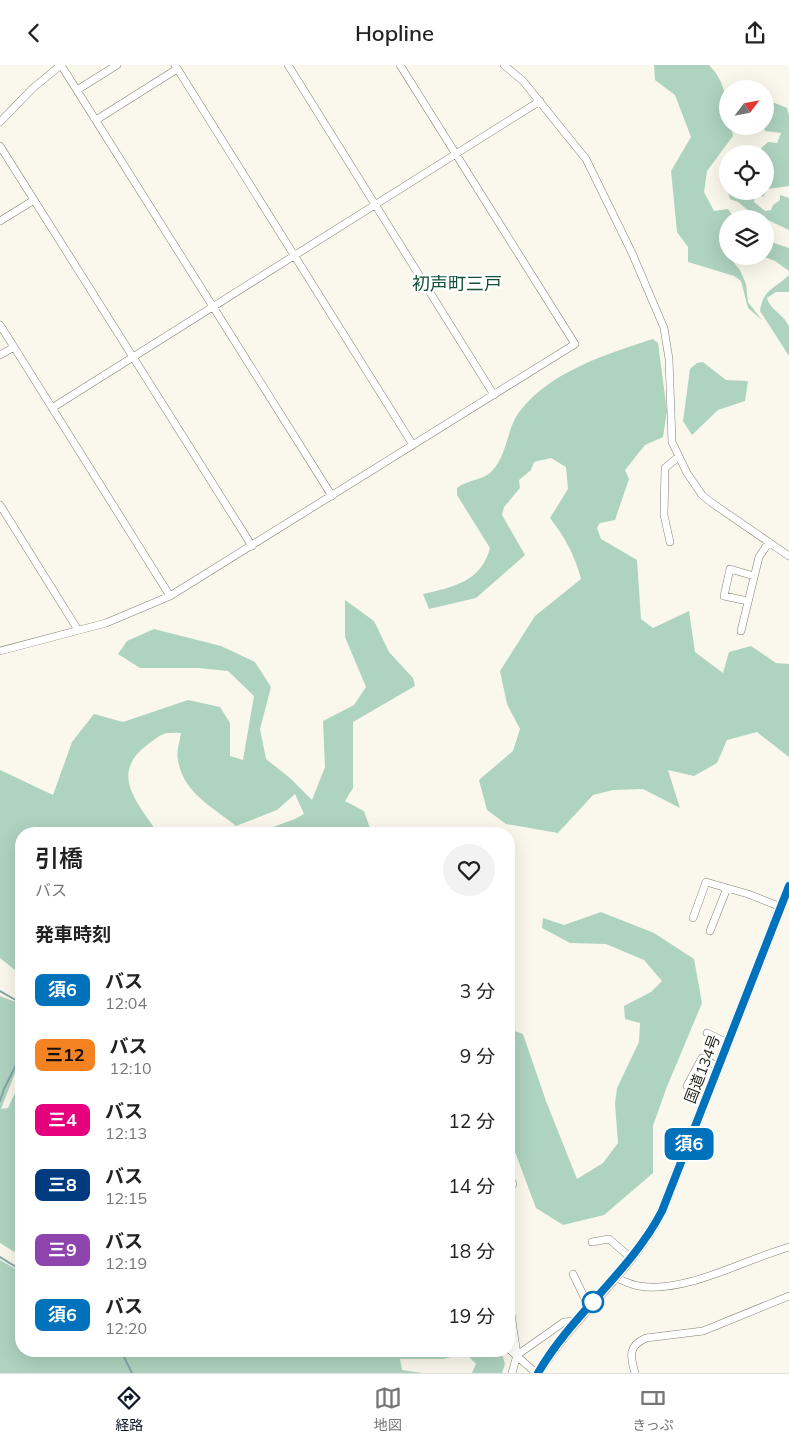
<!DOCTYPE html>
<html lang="ja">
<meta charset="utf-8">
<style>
body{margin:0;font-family:Mulish,"Noto Sans JP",sans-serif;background:#f2f2f2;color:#222;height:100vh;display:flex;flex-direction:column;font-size:19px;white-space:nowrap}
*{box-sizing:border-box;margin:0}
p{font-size:16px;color:#767676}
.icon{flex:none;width:28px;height:28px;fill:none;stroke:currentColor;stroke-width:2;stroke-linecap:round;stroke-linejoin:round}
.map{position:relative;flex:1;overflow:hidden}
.side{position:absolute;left:15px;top:762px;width:500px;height:530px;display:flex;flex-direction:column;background:#fff;border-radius:20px;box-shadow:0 5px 20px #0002}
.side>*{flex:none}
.badge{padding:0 10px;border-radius:8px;font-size:18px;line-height:32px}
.needle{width:32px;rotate:58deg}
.controls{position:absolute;left:719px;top:15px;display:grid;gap:10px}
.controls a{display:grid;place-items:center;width:55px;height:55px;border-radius:50%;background:#fff;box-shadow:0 5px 20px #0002;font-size:25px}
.map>.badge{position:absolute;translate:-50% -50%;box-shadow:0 0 0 2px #fff}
h2{padding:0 20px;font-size:19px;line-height:45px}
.round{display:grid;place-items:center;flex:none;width:52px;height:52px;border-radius:26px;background:#f2f2f2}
.overview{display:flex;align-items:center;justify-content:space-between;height:85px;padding:0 20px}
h1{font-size:24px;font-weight:600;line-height:38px}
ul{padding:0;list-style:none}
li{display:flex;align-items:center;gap:15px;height:65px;padding:0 20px}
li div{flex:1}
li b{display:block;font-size:19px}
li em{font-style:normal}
li .badge{min-width:55px;font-weight:700;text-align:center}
header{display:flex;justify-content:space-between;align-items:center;height:65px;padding:0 20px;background:#fff;font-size:22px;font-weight:600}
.dock{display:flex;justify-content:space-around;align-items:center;height:70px;border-top:1px solid #e0e0e0;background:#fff;font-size:14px;color:#767676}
.dock a{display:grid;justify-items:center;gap:2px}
.dock .on{color:#111827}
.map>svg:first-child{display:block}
.forest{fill:#aed3bf}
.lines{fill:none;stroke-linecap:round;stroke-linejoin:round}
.stream{stroke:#84a6a6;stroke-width:2}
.minor-casing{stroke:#828076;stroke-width:8}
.highway-casing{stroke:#d8d8d7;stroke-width:11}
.minor{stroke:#fff;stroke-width:7}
.highway{stroke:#d46952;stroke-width:10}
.line-casing{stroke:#fff;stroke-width:11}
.line{stroke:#0072bc;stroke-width:8}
.stop-dot{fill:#fff;stroke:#0072bc;stroke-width:2.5}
.labels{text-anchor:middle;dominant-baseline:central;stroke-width:5;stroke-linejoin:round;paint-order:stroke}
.street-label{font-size:15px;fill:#282723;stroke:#fff}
.quarter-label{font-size:18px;fill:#105033;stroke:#fff}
</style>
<header><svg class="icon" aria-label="back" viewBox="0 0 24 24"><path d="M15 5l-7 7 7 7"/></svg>Hopline<svg class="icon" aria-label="share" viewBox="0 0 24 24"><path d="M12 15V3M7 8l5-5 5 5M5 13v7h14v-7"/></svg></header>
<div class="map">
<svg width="789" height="1308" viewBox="0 0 789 1308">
<rect width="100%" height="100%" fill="#faf8ec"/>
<path class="forest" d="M654 0H709C726 17 728 38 728 61H731L733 71 707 106 704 127 714 146 728 144 735 154H728V191H731L730 193 740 205 746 219 748 237 762 255 748 243 741 216 734 211 688 197V182L677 167 671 106 691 72 675 30 655 15Z
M765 34 787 43 789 51V121L768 124 763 132 760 129 755 130 754 137 765 146 771 145 773 140 780 135V130L789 133V165L749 146 738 137 730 134 728 127 765 126V89H755L768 77 777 78 781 68 765 66 763 61H765Z
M765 175 789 183V206L775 196 762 191H765Z
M789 210V227H776L767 233C770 245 785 250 789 262 789 270 789 283 789 291L760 246C763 224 775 224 789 210Z
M653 274 658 278 667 346 663 372 645 380 625 405 629 414 615 455 600 458 597 463 601 474 637 495 641 554 653 563 689 546 695 587 723 608 729 587 751 581 776 598 789 599V692L757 667 727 675 717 698 694 711 668 705 680 743 643 724 613 725 593 730 558 768 506 759 487 745 479 715 513 686 520 664 507 639 500 606 535 551 581 514C575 491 565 472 550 453L568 424 566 402 551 393 534 397 531 405 519 415 520 423 504 442 502 450 525 490 476 533 429 544 423 529C453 522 481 517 490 483L457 430V423C467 415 483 415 491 407 508 390 506 364 520 346 551 306 607 289 653 274Z
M703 297 726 315 748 316 745 336 718 345 692 370 683 356 690 304 697 298Z
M345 535 374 556 389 587 413 613 415 621 353 657V723L345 736 364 746 372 769H254L295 754 304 749 295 729 277 745 236 761C213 742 183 728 178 695 176 687 180 676 181 668 161 667 163 669 147 680 108 710 139 738 158 769H21V923V910L0 893V705L53 730 72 677 94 649 123 657 188 635 220 642 230 658V691L243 695 254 631 228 606 198 603H140L118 589 127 576 154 564 221 581 255 597 271 622 260 664 266 694 290 713 312 735 325 702 323 656 354 640 366 622 345 572Z
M601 847 654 868 694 894 702 938 666 1024 653 1061V1108L604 1150 563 1160 536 1143 509 1071V964L523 969 546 1036 577 1114 603 1098 618 1078 615 1039 617 1023 639 977 640 958 625 954 624 941 651 927 662 916 644 895 606 879 570 878 542 863 543 853 564 860Z
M0 931 21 939V993L1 1044 8 1043 21 1015V1191L0 1178Z
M0 1195 14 1203 21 1211V1286H501L505 1299 502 1308H472L476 1299 466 1289 443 1294H400L402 1305 422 1308H0Z"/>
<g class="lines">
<path class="stream" d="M0 926 21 938
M0 1036 4 1024 21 990
M0 1192 21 1205
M121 1286 132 1308"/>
<g class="minor-casing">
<path id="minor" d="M61 0 332 431
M175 0 413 380
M288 0 494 330
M504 0 523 16 586 94 632 188 664 263 669 294 672 377 687 408 702 430 712 438 789 491
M77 25 117 0
M96 55 177 4
M0 57 33 23 61 0
M0 81 252 481
M0 156 34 135
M0 260 14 282 0 290
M14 282 170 531
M52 343 540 36
M0 440 78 565
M670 477 664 450 665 403 678 392
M748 536 724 531 730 504 754 511
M741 566 759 492 769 477
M0 586 106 558 170 531 575 279 400 0
M693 853 706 817 748 829 781 842
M710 866 727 823
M707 968 728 978
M687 1021 702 993 719 1002
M509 1112 513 1119 509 1125
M592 1177 609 1174 630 1192
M573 1209 589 1242
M614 1212C622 1215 631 1220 639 1221 685 1229 746 1194 789 1182
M509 1235 517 1290 512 1308
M509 1284 536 1308
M517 1290 564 1257 577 1256
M635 1308C630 1291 628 1281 646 1273L703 1266 789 1231"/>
</g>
<g class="highway-casing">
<path id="highway" d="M538 1308C573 1250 631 1207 662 1146L789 821"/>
</g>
<use href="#minor" class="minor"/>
<use href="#highway" class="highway"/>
</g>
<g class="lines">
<g class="line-casing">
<path id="line" d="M538 1308C572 1249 631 1206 662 1146L789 821"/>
</g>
<use href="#line" class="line"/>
</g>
<circle class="stop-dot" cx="593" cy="1237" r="10"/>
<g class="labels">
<g class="street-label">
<text transform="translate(702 1004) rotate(-69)">国道134号</text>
</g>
<g class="quarter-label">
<text x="457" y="218">初声町三戸</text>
</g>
</g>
</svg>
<div class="controls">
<a><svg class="needle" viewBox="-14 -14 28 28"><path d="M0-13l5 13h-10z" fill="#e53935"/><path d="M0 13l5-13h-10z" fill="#767676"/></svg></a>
<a><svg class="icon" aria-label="locate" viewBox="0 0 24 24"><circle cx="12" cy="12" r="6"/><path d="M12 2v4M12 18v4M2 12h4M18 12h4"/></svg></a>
<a><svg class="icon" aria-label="layers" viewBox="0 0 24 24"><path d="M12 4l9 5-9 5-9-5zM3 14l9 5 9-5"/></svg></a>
</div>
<b class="badge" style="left:689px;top:1079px;background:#0072bc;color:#fff">須6</b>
<section class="side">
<div class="overview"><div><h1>引橋</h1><p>バス</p></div><a class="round"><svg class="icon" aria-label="heart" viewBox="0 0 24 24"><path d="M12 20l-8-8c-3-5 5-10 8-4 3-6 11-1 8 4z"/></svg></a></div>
<h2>発車時刻</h2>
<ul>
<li><span class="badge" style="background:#0072bc;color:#fff">須6</span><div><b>バス</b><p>12:04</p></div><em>3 分</em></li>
<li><span class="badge" style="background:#f58220;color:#111">三12</span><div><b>バス</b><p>12:10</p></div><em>9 分</em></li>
<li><span class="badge" style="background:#e6007e;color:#fff">三4</span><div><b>バス</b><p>12:13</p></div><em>12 分</em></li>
<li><span class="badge" style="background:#003b80;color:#fff">三8</span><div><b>バス</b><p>12:15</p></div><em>14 分</em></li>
<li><span class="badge" style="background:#8e44ad;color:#fff">三9</span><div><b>バス</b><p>12:19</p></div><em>18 分</em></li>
<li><span class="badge" style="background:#0072bc;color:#fff">須6</span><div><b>バス</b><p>12:20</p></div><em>19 分</em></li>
</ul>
</section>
</div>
<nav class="dock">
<a class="on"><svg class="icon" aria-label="directions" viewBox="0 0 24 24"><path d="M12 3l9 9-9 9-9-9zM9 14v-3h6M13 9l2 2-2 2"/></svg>経路</a>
<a><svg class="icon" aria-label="map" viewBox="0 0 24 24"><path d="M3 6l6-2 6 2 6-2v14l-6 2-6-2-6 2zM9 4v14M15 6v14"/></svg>地図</a>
<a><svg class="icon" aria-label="tickets" viewBox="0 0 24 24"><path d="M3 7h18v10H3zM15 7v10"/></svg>きっぷ</a>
</nav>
